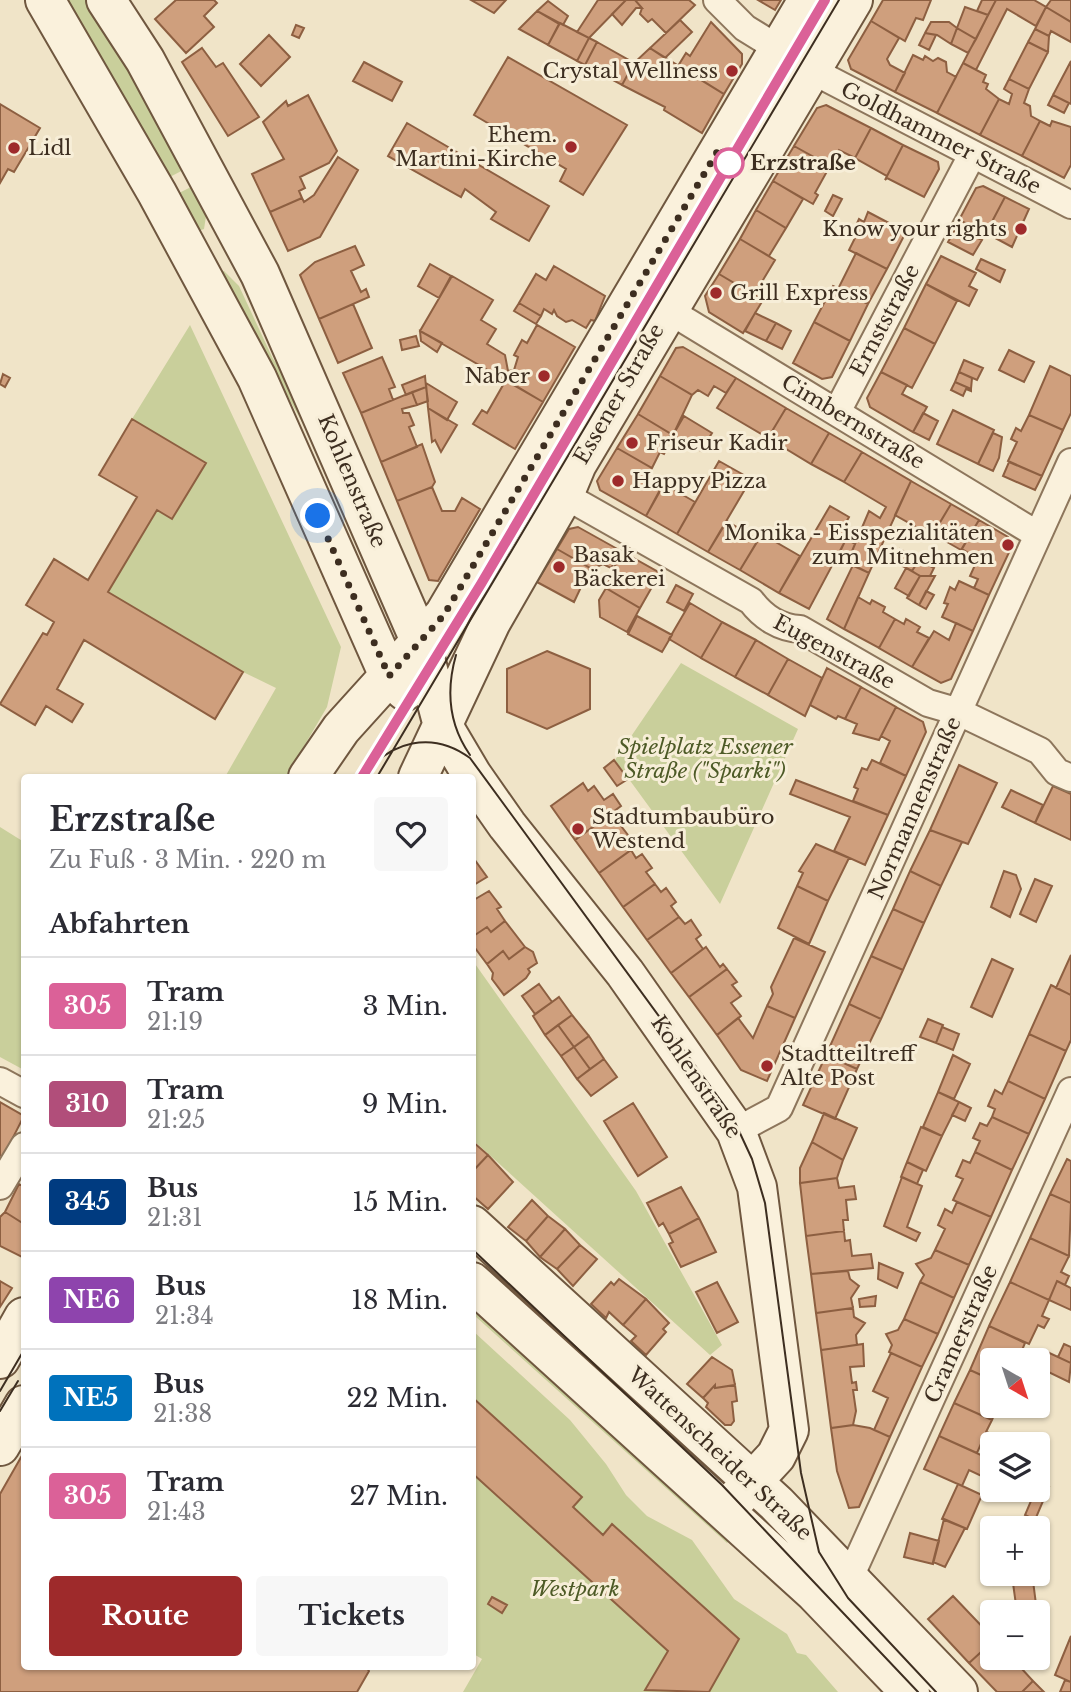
<!DOCTYPE html>
<html lang="de">
<meta charset="utf-8">
<style>
body{margin:0;font-family:"Libre Baskerville",serif;background:#f7f7f7;color:#2b2b33;height:100vh;display:flex;flex-direction:column;font-size:26px;white-space:nowrap}
*{box-sizing:border-box;margin:0}
p{font-size:23px;color:#7c7c81}
.icon{flex:none;width:38px;height:38px;fill:none;stroke:currentColor;stroke-width:2;stroke-linecap:round;stroke-linejoin:round}
.map{position:relative;flex:1;overflow:hidden}
.details{position:absolute;left:21px;top:774px;width:455px;height:896px;display:flex;flex-direction:column;background:#fff;border-radius:7px;box-shadow:0 2px 5px #0004}
.details>*{flex:none}
.badge{padding:0 14px;border-radius:5px;font-size:24px;line-height:46px}
.needle{width:46px;rotate:141deg}
.fabs{position:absolute;left:980px;top:1348px;display:grid;gap:14px}
.fabs a{display:grid;place-items:center;width:70px;height:70px;border-radius:7px;background:#fff;box-shadow:0 2px 5px #0004;font-size:35px}
.you{position:absolute;width:35px;height:35px;margin:-18px;border:5px solid #fff;border-radius:50%;background:#1a73e8;box-shadow:0 0 0 10px #1a73e833}
.map>.badge{position:absolute;translate:-50% -50%;box-shadow:0 0 0 4px #fff}
h2{padding:0 28px;font-size:26px;line-height:63px}
.round{display:grid;place-items:center;flex:none;width:74px;height:74px;border-radius:7px;background:#f7f7f7}
.head{display:flex;align-items:center;justify-content:space-between;height:119px;padding:0 28px}
h1{font-size:33px;font-weight:700;line-height:52px}
.action{display:flex;gap:14px;margin-top:auto;padding:14px 28px}
.action a{flex:1;height:80px;border-radius:7px;background:#9e2a2b;color:#fff;font-size:28px;font-weight:700;line-height:80px;text-align:center}
.action a+a{background:#f7f7f7;color:#2b2b33}
ul{padding:0;list-style:none}
li{display:flex;align-items:center;gap:21px;height:98px;padding:0 28px;border-top:2px solid #e1e1e2}
li div{flex:1}
li b{display:block;font-size:26px}
li em{font-style:normal}
li .badge{min-width:77px;font-weight:700;text-align:center}
.map>svg:first-child{display:block}
.green{fill:#c9cf9b}
.building{fill:#cf9f7d;stroke:#8d5f41;stroke-width:2}
.lines{fill:none;stroke-linecap:round;stroke-linejoin:round}
.street-casing{stroke:#8d765c;stroke-width:30}
.secondary-casing{stroke:#6f573f;stroke-width:42}
.street{stroke:#faf1dc;stroke-width:26}
.secondary{stroke:#faf1dc;stroke-width:38}
.tram{stroke:#3d2e20;stroke-width:2}
.line-casing{stroke:#fff;stroke-width:16}
.line{stroke:#db6198;stroke-width:10}
.walk{stroke:#3d2e20;stroke-width:7;stroke-dasharray:0 12.6}
.poi-dot{fill:#9e2a2b;stroke:#f7eed8;stroke-width:2.5}
.stop-dot{fill:#fff;stroke:#db6198;stroke-width:3.5}
.labels{text-anchor:middle;dominant-baseline:central;stroke-width:6;stroke-linejoin:round;paint-order:stroke}
.poi-label{font-size:21px;fill:#3d2e20;stroke:#f7eed8;text-anchor:start}
.street-label{font-size:21px;fill:#3d2e20;stroke:#f7eed8}
.stop-label{font-size:21px;font-weight:bold;fill:#3d2e20;stroke:#f7eed8;text-anchor:start}
.park-label{font-size:21px;font-style:italic;fill:#4d5a26;stroke:#f7eed8}
</style>
<div class="map">
<svg width="1071" height="1692" viewBox="0 0 1071 1692">
<rect width="100%" height="100%" fill="#f0e4c8"/>
<path class="green" d="M58 0H91L191 166 164 180Z
M199 183 207 210 204 229 198 231 173 196Z
M224 271 239 286 273 359 291 382 349 525 306 429 218 273Z
M190 325 341 647 327 707 286 777H225L276 688 243 672 108 592 157 510 132 419Z
M681 663 798 729 720 904 615 760Z
M0 827 24 842V1070L0 1057Z
M473 961 636 1191 722 1345 710 1355 473 1140Z
M483 1307 733 1536 727 1543 475 1316Z
M473 1331 570 1420 606 1464 626 1495 647 1516 692 1540 734 1599 787 1634 797 1653 806 1655 838 1692H463L482 1659 472 1653Z"/>
<path class="building" d="M176 0H214L217 3 204 16 214 27 186 53 155 19Z
M471 0H506L494 13Z
M598 0H626L589 38 577 32Z
M626 0H635L642 8H636L622 25 612 14Z
M635 0H689L695 5 666 33 652 19 648 22 640 14 642 8Z
M758 0H781L775 10Z
M883 0H931L923 20 916 18 905 41 871 21Z
M982 0H996L988 15 977 11Z
M996 0H1034L1046 7 1036 26 1007 9 976 70 963 63Z
M1051 0H1071V22L1046 7Z
M548 1 568 16 563 25 537 11Z
M965 7 988 15 976 39 957 28Z
M1046 7 1071 22V42L1051 31 1049 36 1035 29Z
M537 11 559 24 548 45 519 29Z
M680 20 692 32 665 58 650 48Z
M871 21 899 38 887 59 890 65 905 73 895 92 851 69 848 60Z
M711 22 742 54V64L724 94 678 66 686 53 690 56Z
M931 22H949L957 28 951 44 937 35 925 33Z
M560 23 589 38 577 61 548 45Z
M296 25 304 28 299 38 292 35Z
M957 28 976 39 968 53 951 44Z
M1035 29 1049 36 1048 52 1028 42Z
M925 33 936 35 929 50 919 45Z
M269 35 290 57 261 86 240 64Z
M589 38 597 42 585 65 577 61Z
M597 42 634 63 622 85 585 65Z
M1028 42 1048 52 1029 89 1009 79Z
M202 48 216 67 223 63 259 117 228 136 182 62Z
M650 48 724 94 702 133 664 110 665 107 622 85 634 63Z
M913 55 923 60 925 56 933 61 938 58 946 62 947 72 956 77 937 113 895 92Z
M508 57 627 125 583 195 560 181 566 169 474 115Z
M1071 61V104L1053 95Z
M364 62 402 82 392 101 353 81Z
M963 63 986 75 983 82 988 84 986 89 999 99 980 135 937 113Z
M1009 79 1029 89 1024 103 1030 106 1031 116 1040 121 1022 156 980 135 999 99 1009 104 1012 94 1004 89Z
M308 95 337 151 329 163 300 177 305 188 299 191 302 198 270 212 252 174 284 159 263 122 286 101 288 106Z
M1053 95 1069 103 1064 113 1048 105Z
M0 104 40 128 14 172 8 169 0 183Z
M826 105 871 128 855 158 839 150 830 166 794 146 817 108Z
M1040 121 1050 126 1052 121 1071 127V165L1064 178 1022 156Z
M407 123 549 206 529 241 491 219 496 212 465 189 461 197 388 156Z
M871 128 903 145 887 176 855 158Z
M903 145 938 162 939 169 924 197 887 178 885 180Z
M794 146 830 166 815 193 818 195 813 204 773 181Z
M338 157 358 170 320 237 288 251 270 212 302 198 304 202 314 195Z
M773 181 803 199 786 228 756 210Z
M983 186 1005 197 986 233 959 220 976 188Z
M833 195 842 199 833 216 825 211Z
M1005 197 1029 209 1012 247 986 233Z
M756 210 786 228 769 256 740 239Z
M868 212 906 232 887 269 849 250 856 236 852 234 859 219 864 222Z
M956 228 982 240 973 255 948 242Z
M740 239 775 260 754 295 719 274Z
M355 246 364 265 351 271 361 292 366 289 369 297 319 319 300 275 315 262Z
M856 253 887 269 868 304 838 289Z
M941 256 976 273 969 286 977 290 969 306 926 284Z
M981 259 1005 270 1000 282 976 269Z
M430 264 451 276 439 298 418 286Z
M554 266 605 296 595 321 591 320 586 328 572 320 566 322 557 316 554 310 552 314 544 309 541 316 519 303 536 274 546 280Z
M719 274 763 300 743 333 709 312 705 296Z
M452 276 493 300 481 320 496 329 487 344 505 355 508 371 514 370 518 357 514 355 522 340 527 343 537 325 575 347 543 402 420 331Z
M926 284 957 301 935 344 904 328Z
M833 286 868 304 850 341 814 322Z
M519 303 541 316 536 324 514 311Z
M353 304 372 348 338 363 319 319Z
M755 313 776 323 766 341 745 331Z
M814 322 850 341 832 377 822 379 793 363Z
M776 323 791 331 782 349 766 341Z
M904 328 935 344 912 388 881 372Z
M420 331 442 343 437 352 421 341Z
M416 336 419 346 402 350 400 340Z
M683 347 736 378 726 393 714 386 708 396 698 390 692 395 660 376 676 348Z
M1009 350 1034 362 1024 382 999 370Z
M382 357 395 387 389 389 393 400 361 413 343 373Z
M964 360 983 368 977 380 959 372Z
M1050 366 1071 376V413L1063 430 1029 415Z
M881 372 907 385 902 394 927 407 913 432 870 407 867 398Z
M959 372 972 378 971 389 955 382Z
M3 374 10 378 5 387 0 384Z
M425 376 426 387 406 395 402 385Z
M660 376 692 395 673 435 638 414Z
M736 378 786 408 768 438 717 408Z
M506 380 543 402 515 449 473 424 482 410 487 413Z
M955 382 971 389V391L966 389 963 396 951 390Z
M426 383 457 402 447 420 428 408Z
M426 387 428 401 417 405 412 392Z
M412 392 417 405 402 409 403 413H409L414 425 409 427 417 447 381 462 361 413Z
M428 408 457 425 441 452 435 440 432 442Z
M786 408 829 433 811 464 768 438Z
M953 410 994 430 978 464 937 444Z
M923 413 938 421 929 440 913 432Z
M638 414 671 434 664 446 667 448 664 454 660 452 652 468 617 448Z
M1029 415 1063 430 1042 476 1008 461 1017 442 1011 439 1016 428 1021 431Z
M684 416 712 433 701 451 673 435Z
M132 419 206 463 172 519 157 510 108 592 243 672 215 719 84 640 57 689 83 704 72 722 46 706 35 725 0 704 43 633 47 635 54 622 26 605 54 559 88 580 137 497 99 475Z
M829 433 862 452 844 482 811 464Z
M993 433 1002 437 999 458 993 471 978 464Z
M422 444 435 482 432 487 397 501 381 462Z
M617 448 652 468 645 479 661 488 646 516 600 490 597 481Z
M862 452 911 481 869 573 847 563 869 511 880 518 886 507 844 482Z
M719 461 751 479 708 552 677 534Z
M1009 462 1042 476 1035 490 1003 476Z
M911 481 951 504 932 536 895 515Z
M664 484 695 502 677 534 646 516Z
M432 487 442 511H455L462 498 480 509 438 581 429 580 397 501Z
M951 504 979 520 961 550 933 534Z
M830 506 849 517 844 526 851 530 809 609 779 593Z
M979 520 1008 537 1012 546 989 595 974 588 978 579 970 576 976 563 967 558 970 554 962 549Z
M727 521 758 540 740 570 708 552Z
M578 527 621 551 611 568 603 564 592 569 557 549 569 529Z
M762 534 800 556 779 593 740 570Z
M846 539 855 544 847 563 837 558Z
M557 549 590 568 574 602 537 582Z
M900 549 919 560 912 571 893 561Z
M621 551 660 573 640 608 606 588Z
M919 560 934 568 930 576H920L912 571Z
M853 565 869 573 844 629 827 619Z
M906 568 920 576 909 596 895 588Z
M920 576H935L919 605 907 598Z
M959 581 989 595 973 631 942 617 948 604 944 603 950 587 955 590Z
M676 585 693 594 684 611 667 602Z
M606 588 640 608 627 632 600 617 599 600Z
M926 591 934 595 926 609 919 605Z
M858 597 870 604 872 600 885 607 883 612 895 619 879 648 844 629Z
M690 603 722 622 701 658 669 639Z
M637 616 672 635 662 652 628 634Z
M895 619 904 624 906 619 920 627 917 632 929 638 912 667 879 648Z
M722 622 756 640 735 677 701 658Z
M956 623 973 631 951 679 941 683 912 667 934 631 949 640Z
M756 640 788 659 768 695 735 677Z
M547 651 590 669V709L547 729 507 712V669Z
M788 659 822 678 805 716 768 695Z
M827 668 861 687 845 719 838 716 836 719 810 705Z
M861 687 896 707 879 740 853 733 857 724 845 719Z
M896 707 923 722 926 732 906 776 880 763 890 741 881 736Z
M614 760 628 779 617 786 604 768Z
M872 760 906 776 888 815 853 801 858 789 854 787 862 768 867 770Z
M959 765 997 783 968 844 930 830Z
M796 780 888 815 865 865 834 851 850 817 790 794Z
M583 783 588 791 594 786 604 800 613 794 621 806 575 840 551 806Z
M1053 786 1071 794V840L1035 823Z
M1011 790 1043 805 1035 823 1002 807Z
M607 817 612 825 617 821 628 835 623 839 631 850 599 873 575 840Z
M930 830 962 842 941 886 910 871Z
M816 844 849 858 828 901 797 886 803 873 799 871Z
M631 850 636 858 642 854 652 868 646 872 655 884 623 907 599 873Z
M472 856 487 877 472 886Z
M910 871 941 886 924 923 893 909Z
M1004 871 1016 875 1021 889 1010 917 991 907Z
M1035 879 1052 886 1036 922 1020 914Z
M655 884 661 892 666 888 676 902 671 906 679 917 647 940 623 907Z
M797 886 828 901 809 944 778 928Z
M489 891 501 907 497 909 505 921 491 932 487 927 472 937V901Z
M893 909 924 923 903 970 871 956Z
M679 917 685 924 691 920 701 935 696 939 703 949 671 973 647 940Z
M505 921 525 947 509 959 503 951 487 964 472 944V937L487 927 491 932Z
M794 938 825 952 795 1018 767 1006 773 994 771 987Z
M525 947 533 952 537 963 528 969 530 972 526 978 504 995 492 979 493 973 487 964 503 951 509 959Z
M706 947 720 967 723 964 727 969 689 997 671 973Z
M1071 955V995L1056 988Z
M871 956 903 970 881 1019 849 1004Z
M992 959 1013 969 992 1017 971 1007Z
M727 969 737 982 732 985 741 996 731 1003 741 1016 717 1035 689 997Z
M539 984 552 1002 535 1014 522 996Z
M1051 985 1071 995V1040L1066 1051 1029 1034Z
M559 997 572 1015 545 1035 533 1016Z
M849 1004 881 1019 857 1069 826 1055Z
M767 1006 795 1018 767 1081 741 1070 717 1035 738 1018 753 1038Z
M572 1015 589 1036 574 1047 558 1025Z
M928 1019 943 1025 936 1043 920 1037Z
M558 1025 574 1047 561 1056 545 1035Z
M942 1027 959 1034 953 1050 936 1043Z
M1029 1034 1066 1051 1045 1099 1008 1081Z
M589 1036 604 1059 590 1069 574 1047Z
M574 1047 590 1069 577 1079 561 1056Z
M826 1055 857 1069 835 1119 803 1105Z
M953 1055 970 1064 954 1099 938 1092Z
M604 1059 617 1077 591 1096 577 1079Z
M1008 1081 1045 1099 1029 1134 992 1117 995 1109 988 1106 995 1090 1002 1094Z
M938 1092 959 1102 942 1136 923 1127Z
M0 1102 24 1116 3 1157 0 1155Z
M959 1102 971 1108 965 1121 952 1115Z
M633 1103 667 1157 638 1176 604 1121Z
M824 1113 857 1128 843 1160 812 1142Z
M992 1117 1029 1134 1012 1170 975 1152 980 1141 973 1138 980 1123 987 1126Z
M921 1127 942 1136 926 1171 907 1162Z
M472 1141 488 1155 472 1172Z
M812 1142 843 1160 837 1178 800 1183V1168Z
M975 1152 1012 1170 991 1217 953 1200 963 1179 956 1176 963 1160 970 1163Z
M488 1155 513 1182 488 1209 472 1195V1172Z
M1067 1159 1071 1161V1203L1050 1194Z
M907 1162 923 1170 917 1184 901 1177Z
M902 1177 922 1186 907 1227 920 1233 916 1241 884 1226Z
M837 1178 839 1188 854 1186 856 1199 846 1200 848 1220H843L844 1231 806 1236 800 1183Z
M19 1184 24 1187V1224L5 1212Z
M681 1187 699 1218 669 1234 663 1223 659 1226 647 1203Z
M1050 1194 1071 1203 1069 1256 1030 1238Z
M532 1200 548 1216 526 1241 508 1227Z
M957 1202 991 1217 969 1265 935 1250 945 1229 938 1225 945 1209 952 1213Z
M5 1212 24 1224V1258L0 1246V1217Z
M548 1216 565 1229 540 1257 526 1241Z
M699 1218 716 1252 681 1267 669 1244 673 1242 669 1234Z
M565 1229 580 1245 557 1269 540 1257Z
M844 1231 845 1241 850 1240 852 1256 871 1254 873 1268 811 1274 806 1236Z
M1030 1238 1069 1256 1061 1272 1069 1276 1065 1285 1057 1281 1049 1300 1010 1282Z
M580 1245 597 1259 573 1286 557 1269Z
M935 1250 969 1265 954 1298 920 1282 924 1275 916 1264 931 1258Z
M879 1263 903 1273 897 1288 878 1279Z
M848 1271 850 1279 859 1286 851 1298 853 1308 816 1313 811 1274Z
M619 1279 646 1299 623 1325 609 1312 606 1318 591 1304 611 1282 614 1285Z
M0 1281 12 1288 0 1307Z
M1057 1281 1071 1288V1310L1049 1300Z
M717 1282 738 1322 717 1333 696 1292Z
M920 1282 954 1298 938 1334 904 1319Z
M1010 1282 1049 1300 1042 1316 1049 1319 1044 1328 1038 1325 1029 1344 989 1326Z
M876 1296 875 1306 860 1307 859 1299Z
M646 1299 669 1323 663 1329 666 1332 646 1355 631 1341 636 1336 623 1325Z
M853 1308 854 1317 865 1323 856 1335 857 1345 821 1350 816 1313Z
M904 1319 938 1334 922 1367 889 1352 892 1345 886 1334 898 1330Z
M989 1326 1025 1343 1018 1360H992V1380L970 1370Z
M863 1344 864 1366 850 1367 852 1383 856 1382 857 1390H853L856 1411 853 1425 831 1428 821 1350Z
M1064 1344 1071 1347V1363L1058 1357Z
M1043 1350 1071 1363 1069 1382 1038 1367Z
M891 1353 922 1367 890 1437 874 1430 888 1398 873 1391Z
M712 1357 732 1370 735 1385 715 1388V1385L703 1398 687 1384Z
M970 1370 992 1380V1405H998L992 1420 954 1403Z
M715 1385V1388L735 1385 737 1401 732 1402 734 1421 731 1425H725L706 1407 708 1403 703 1398Z
M472 1397 582 1497 573 1507 603 1535 612 1524 739 1639 709 1692 645 1690 668 1651 472 1473Z
M954 1403 992 1420 986 1432 989 1433 987 1439 984 1437 977 1453 939 1436Z
M853 1425 870 1428 890 1437 859 1507 849 1508 837 1471 831 1428Z
M939 1436 992 1460 988 1479 969 1470 962 1486 924 1469Z
M24 1452V1666H365L369 1671 357 1692H0V1494Z
M1039 1482 1049 1487 1035 1520 1025 1515Z
M958 1484 982 1495 967 1529 942 1519Z
M944 1519 965 1528 945 1567 933 1562Z
M910 1533 939 1541 933 1564 904 1557Z
M1007 1573H1032L1037 1612H1017L1012 1576H1008Z
M953 1596 992 1637V1642L969 1663 928 1619Z
M492 1597 507 1605 502 1613 488 1604Z
M1071 1636V1682L1055 1675Z
M992 1642V1657H1011L1033 1681 1022 1692H997L969 1663Z
M1065 1680 1071 1682V1692H1060Z
M1033 1681 1044 1692H1022Z"/>
<g class="lines">
<g class="street-casing">
<path id="street" d="M717 0 745 28 779 49
M811 70 1071 205
M668 310 1038 535
M837 412 972 155
M564 495 751 601C763 617 780 628 800 629L928 703 959 712 1040 751 1057 772 1071 778
M0 1081 24 1094
M736 1131 779 1108 1071 462
M0 1186 24 1146
M850 1577 1071 1091"/>
</g>
<g class="secondary-casing">
<path id="secondary" d="M45 0 157 193 257 378 389 676 405 691
M106 0 145 60 260 274 421 643 443 726 472 775 507 825 625 973 736 1131 757 1187 789 1430 776 1456 725 1511
M308 777 341 729 444 615 808 0
M418 777 491 622 564 495 577 464 853 0
M472 1225 777 1504 958 1692
M472 1282 815 1593 910 1692
M0 1359 24 1317
M0 1446 24 1405"/>
</g>
<use href="#street" class="street"/>
<use href="#secondary" class="secondary"/>
<path class="tram" d="M456 655C446 690 449 725 470 755
M373 759 481 584 825 0
M362 777C390 741 432 730 470 758L732 1116 752 1159 765 1203 801 1473 819 1552 848 1598 936 1692
M377 777 839 0
M472 1249 722 1485 918 1692
M0 1391 24 1350
M0 1411 18 1381"/>
</g>
<g class="lines">
<g class="line-casing">
<path id="line" d="M362 777 481 584 825 0"/>
</g>
<use href="#line" class="line"/>
<path class="walk" d="M318 516 389 676 444 615 720 147 729 163"/>
</g>
<g class="poi-dot">
<circle cx="732" cy="71" r="7"/>
<circle cx="571" cy="147" r="7"/>
<circle cx="14" cy="148" r="7"/>
<circle cx="1021" cy="229" r="7"/>
<circle cx="716" cy="293" r="7"/>
<circle cx="544" cy="376" r="7"/>
<circle cx="632" cy="443" r="7"/>
<circle cx="618" cy="481" r="7"/>
<circle cx="1008" cy="545" r="7"/>
<circle cx="559" cy="567" r="7"/>
<circle cx="578" cy="829" r="7"/>
<circle cx="767" cy="1066" r="7"/>
</g>
<circle class="stop-dot" cx="729" cy="163" r="14"/>
<g class="labels">
<g class="poi-label">
<text x="718" y="71" text-anchor="end">Crystal Wellness</text>
<text x="557" y="135" text-anchor="end">Ehem.<tspan x="557" dy="24">Martini-Kirche</tspan></text>
<text x="28" y="148">Lidl</text>
<text x="1007" y="229" text-anchor="end">Know your rights</text>
<text x="730" y="293">Grill Express</text>
<text x="530" y="376" text-anchor="end">Naber</text>
<text x="646" y="443">Friseur Kadir</text>
<text x="632" y="481">Happy Pizza</text>
<text x="994" y="533" text-anchor="end">Monika - Eisspezialitäten<tspan x="994" dy="24">zum Mitnehmen</tspan></text>
<text x="573" y="555">Basak<tspan x="573" dy="24">Bäckerei</tspan></text>
<text x="592" y="817">Stadtumbaubüro<tspan x="592" dy="24">Westend</tspan></text>
<text x="781" y="1054">Stadtteiltreff<tspan x="781" dy="24">Alte Post</tspan></text>
</g>
<g class="street-label">
<text transform="translate(941 138) rotate(27)">Goldhammer Straße</text>
<text transform="translate(885 320) rotate(-62)">Ernststraße</text>
<text transform="translate(619 394) rotate(-60)">Essener Straße</text>
<text transform="translate(853 422) rotate(31)">Cimbernstraße</text>
<text transform="translate(352 481) rotate(67)">Kohlenstraße</text>
<text transform="translate(834 652) rotate(28)">Eugenstraße</text>
<text transform="translate(915 808) rotate(-66)">Normannenstraße</text>
<text transform="translate(696 1077) rotate(56)">Kohlenstraße</text>
<text transform="translate(961 1334) rotate(-66)">Cramerstraße</text>
<text transform="translate(720 1454) rotate(43)">Wattenscheider Straße</text>
</g>
<g class="stop-label">
<text x="750" y="163">Erzstraße</text>
</g>
<g class="park-label">
<text x="705" y="747">Spielplatz Essener<tspan x="705" dy="24">Straße ("Sparki")</tspan></text>
<text x="575" y="1589">Westpark</text>
</g>
</g>
</svg>
<div class="fabs">
<a><svg class="needle" viewBox="-14 -14 28 28"><path d="M0-13l5 13h-10z" fill="#e53935"/><path d="M0 13l5-13h-10z" fill="#7c7c81"/></svg></a>
<a><svg class="icon" aria-label="layers" viewBox="0 0 24 24"><path d="M12 4l9 5-9 5-9-5zM3 14l9 5 9-5"/></svg></a>
<a>+</a>
<a>−</a>
</div>
<div class="you" style="left:318px;top:516px"></div>
<section class="details">
<div class="head"><div><h1>Erzstraße</h1><p>Zu Fuß · 3 Min. · 220 m</p></div><a class="round"><svg class="icon" aria-label="heart" viewBox="0 0 24 24"><path d="M12 20l-8-8c-3-5 5-10 8-4 3-6 11-1 8 4z"/></svg></a></div>
<h2>Abfahrten</h2>
<ul>
<li><span class="badge" style="background:#db6198;color:#fff">305</span><div><b>Tram</b><p>21:19</p></div><em>3 Min.</em></li>
<li><span class="badge" style="background:#b14e7a;color:#fff">310</span><div><b>Tram</b><p>21:25</p></div><em>9 Min.</em></li>
<li><span class="badge" style="background:#003b80;color:#fff">345</span><div><b>Bus</b><p>21:31</p></div><em>15 Min.</em></li>
<li><span class="badge" style="background:#8e44ad;color:#fff">NE6</span><div><b>Bus</b><p>21:34</p></div><em>18 Min.</em></li>
<li><span class="badge" style="background:#0072bc;color:#fff">NE5</span><div><b>Bus</b><p>21:38</p></div><em>22 Min.</em></li>
<li><span class="badge" style="background:#db6198;color:#fff">305</span><div><b>Tram</b><p>21:43</p></div><em>27 Min.</em></li>
</ul>
<div class="action"><a>Route</a><a>Tickets</a></div>
</section>
</div>
